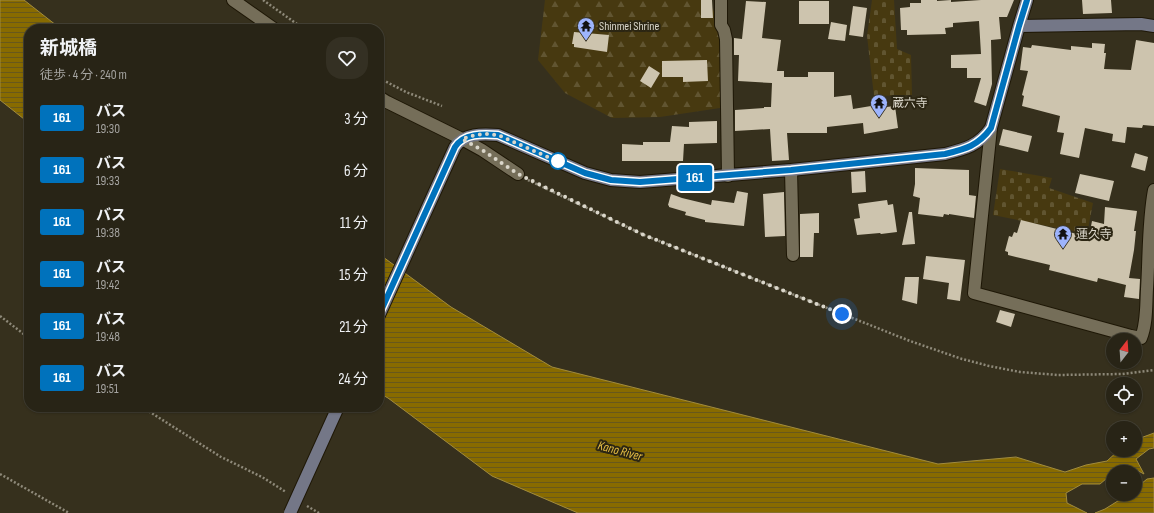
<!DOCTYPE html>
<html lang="ja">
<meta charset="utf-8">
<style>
body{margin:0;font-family:"Sofia Sans Condensed","Noto Sans JP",sans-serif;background:#343023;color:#f1f3f6;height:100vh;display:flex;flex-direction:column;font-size:15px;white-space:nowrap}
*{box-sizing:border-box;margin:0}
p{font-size:13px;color:#a5a4a1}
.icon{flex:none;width:22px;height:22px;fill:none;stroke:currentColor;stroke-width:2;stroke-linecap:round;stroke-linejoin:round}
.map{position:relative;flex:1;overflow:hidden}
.sheet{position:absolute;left:24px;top:24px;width:360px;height:388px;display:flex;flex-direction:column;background:#282416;border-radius:16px;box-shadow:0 1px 3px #0004,0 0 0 1px #444135}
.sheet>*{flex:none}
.badge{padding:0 8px;border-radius:3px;font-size:14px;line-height:26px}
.needle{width:26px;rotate:17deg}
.fabs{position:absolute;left:1106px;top:333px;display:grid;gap:8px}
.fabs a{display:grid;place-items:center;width:36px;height:36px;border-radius:50%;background:#282416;box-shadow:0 1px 3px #0004,0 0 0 1px #444135;font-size:20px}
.you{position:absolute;width:20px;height:20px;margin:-10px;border:3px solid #fff;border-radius:50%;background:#1a73e8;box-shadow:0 0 0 6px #1a73e833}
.map>.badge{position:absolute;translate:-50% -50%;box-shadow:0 0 0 2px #fff}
.round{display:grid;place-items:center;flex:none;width:42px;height:42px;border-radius:16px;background:#343023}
.head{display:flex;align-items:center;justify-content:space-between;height:68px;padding:0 16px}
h1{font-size:19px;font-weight:700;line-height:30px}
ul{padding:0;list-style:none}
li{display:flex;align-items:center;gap:12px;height:52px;padding:0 16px}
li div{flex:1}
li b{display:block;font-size:15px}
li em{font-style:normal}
li .badge{min-width:44px;font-weight:700;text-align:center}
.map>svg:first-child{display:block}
.forest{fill:url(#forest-firs)}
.cemetery{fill:url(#cemetery-stones)}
.water{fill:url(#water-rules);stroke:#a18b3d}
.building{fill:#cdc4ae}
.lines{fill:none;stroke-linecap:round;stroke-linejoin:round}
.street-casing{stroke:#1e1706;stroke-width:14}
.secondary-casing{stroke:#1e1706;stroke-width:14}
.path{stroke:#8e8979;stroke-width:2.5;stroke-dasharray:2 2;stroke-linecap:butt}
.street{stroke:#756e59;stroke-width:12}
.secondary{stroke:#747787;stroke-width:12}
.secondary-bridge-casing{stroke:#1e1706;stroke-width:14;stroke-linecap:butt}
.secondary-bridge{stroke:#747787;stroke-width:12}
.line-casing{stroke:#fff;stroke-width:9}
.line{stroke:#0072bc;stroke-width:6}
.walk{stroke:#dad6ca;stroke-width:4;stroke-dasharray:0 7.2}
.stop-dot{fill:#fff;stroke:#0072bc;stroke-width:2}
.labels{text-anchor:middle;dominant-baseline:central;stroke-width:4;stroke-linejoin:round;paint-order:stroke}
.poi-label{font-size:12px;fill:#dad6ca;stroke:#2c2613;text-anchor:start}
.water-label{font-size:13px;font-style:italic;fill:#e3bb43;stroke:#2c2613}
</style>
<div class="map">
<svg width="1154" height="513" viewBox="0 0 1154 513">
<defs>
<pattern id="forest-firs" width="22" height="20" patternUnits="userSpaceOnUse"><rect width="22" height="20" fill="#473910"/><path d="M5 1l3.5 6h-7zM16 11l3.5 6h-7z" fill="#615531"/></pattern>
<pattern id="cemetery-stones" width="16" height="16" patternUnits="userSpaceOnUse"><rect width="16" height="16" fill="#473910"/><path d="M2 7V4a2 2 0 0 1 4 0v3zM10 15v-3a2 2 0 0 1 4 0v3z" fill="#615531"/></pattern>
<pattern id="water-rules" width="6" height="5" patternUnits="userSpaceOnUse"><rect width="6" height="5" fill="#886b00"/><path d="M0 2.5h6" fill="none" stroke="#68581b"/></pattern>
</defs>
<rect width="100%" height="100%" fill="#36301d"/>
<path class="forest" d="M545 0H708L721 25 720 108 660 117 612 118 565 93 538 60Z"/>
<path class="cemetery" d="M872 0H894L897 49 911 55 912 95 874 96 867 36Z
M1000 169 1052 178 1049 188 1093 203 1087 234 993 215Z"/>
<path class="water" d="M0 0H24L61 29H29V123L0 100Z
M379 254 451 307 552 367 938 464 1016 457 1065 472 1086 465 1107 461 1119 450H1135V440L1154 433V448L1149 449 1136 459 1144 474 1129 466 1113 472V473L1100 484H1082L1066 493 1067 503 1087 513H578L492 476 388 398 379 393Z
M1154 478V513H1095L1105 509 1129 494H1135V489L1147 479Z"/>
<path class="building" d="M701 0H712L713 18H701Z
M921 0H937V1L951 0V2L981 0H1014L1007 17H999L1001 39 991 40 992 84 986 106 974 102 981 78H967V68H951V55L981 54 979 21 953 23V27L945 28 946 34 907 35V30H901L900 8 910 7V3H921Z
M1082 0H1111L1112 13 1083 14Z
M746 1 766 2 762 38 781 40 777 71H784V77H808V72H834V97L851 95 853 109 877 105 878 108 895 106 898 128 864 134 863 123 827 127V133H787L789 160 772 161 770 129 735 131V110L764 108V107H771L772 83 738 81 739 55H734V38L742 39Z
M799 1H829V24H799Z
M853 6 867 8 863 37 849 35Z
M831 22 847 25 845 41 828 39Z
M574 32 609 35 607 52 574 47V44H572Z
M1136 40 1154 43V126L1143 125 1142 128 1127 127 1125 143 1112 141 1113 134 1085 128 1079 158 1060 154 1064 133 1057 132 1060 116 1022 106 1024 96 1022 95 1028 71 1020 70 1023 47 1031 48 1032 45 1071 50V46L1092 48V43L1105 44 1104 53H1106L1104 69 1131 70Z
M707 60 708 81 683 82V77H662V61Z
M649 66 660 73 651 88 640 81Z
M717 121V143L684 144 683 161H622V144L643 145V142H670L672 126 689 127V122Z
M1003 129 1032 136 1028 152 999 145Z
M1135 153 1148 157 1145 171 1131 167Z
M915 168 969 170V195L976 196 974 218 949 214V215L944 214 943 217 918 214 920 198 913 196 915 184Z
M865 171 866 192 852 193 851 172Z
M1080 174 1114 181 1109 201 1075 193Z
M737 191 748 193 744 226 705 222V220L685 215 686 212 669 207V206L668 205 671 194 682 198 711 205 712 200 734 203Z
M784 192 785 236 765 237 763 194Z
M887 200 888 205 893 204 897 232 881 234 880 233 857 235 854 219 860 218 858 204Z
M1105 207 1137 211 1134 231H1136L1134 250 1129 278 1140 279 1139 299 1124 297 1126 285 1098 278 1097 282 1049 270 1050 265 1008 255V252L1005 251 1009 236 1012 237 1014 232 1017 233 1021 220 1089 237 1092 221 1104 224Z
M909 212H912L915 244 902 245Z
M819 213V233H814L813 257H800V214Z
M926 256 965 260 960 301 947 299 949 283 923 279Z
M905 277H919L917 304 902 300Z
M1000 310 1015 314 1011 327 996 322Z"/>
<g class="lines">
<g class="street-casing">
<path id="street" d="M233 0 274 29
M721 0V25L724 30 726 39 728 176
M379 97 387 102 462 139 482 150 518 174
M991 128 974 293 1131 336 1141 338C1147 323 1146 305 1147 289 1149 257 1148 222 1154 190
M791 170 793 255"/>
</g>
<g class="secondary-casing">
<path id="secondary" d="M1019 26 1141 24 1154 26
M379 315 455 147C464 133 482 134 498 135L585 173 611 180 640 182 791 170 945 154C965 149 978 146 991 128L1019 26 1027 0"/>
</g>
<path class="path" d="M263 0 304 29
M379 78 406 92 442 106
M528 180 644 235 910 341 962 359 989 366 1020 372 1058 375 1122 374 1154 370
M0 316 29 338
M142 407 221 457 262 477 286 492
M0 474 69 513
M307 506 319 513"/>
<use href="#street" class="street"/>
<use href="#secondary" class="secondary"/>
<g class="secondary-bridge-casing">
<path id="secondary-bridge" d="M290 513 338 407"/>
</g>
<use href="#secondary-bridge" class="secondary-bridge"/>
</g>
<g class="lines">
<g class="line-casing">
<path id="line" d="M379 315 455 147C464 133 482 134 498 135L585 173 611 180 640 182 791 170 945 154C965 149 978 146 991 128L1019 26 1027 0"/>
</g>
<use href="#line" class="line"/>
<path class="walk" d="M558 161 559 162 498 135 486 134 475 135 462 139 482 150 518 174 644 235 842 314"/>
</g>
<defs>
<g id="temple-pin" transform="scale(0.9)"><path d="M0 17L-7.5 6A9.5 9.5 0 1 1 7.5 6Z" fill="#9db4fd" stroke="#2c2613"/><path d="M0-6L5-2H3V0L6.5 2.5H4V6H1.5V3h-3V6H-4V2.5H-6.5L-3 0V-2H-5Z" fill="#111"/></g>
</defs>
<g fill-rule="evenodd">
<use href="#temple-pin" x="586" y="26"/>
<use href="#temple-pin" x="879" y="103"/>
<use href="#temple-pin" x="1063" y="234"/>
</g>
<circle class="stop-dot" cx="558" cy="161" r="8"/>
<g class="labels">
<g class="poi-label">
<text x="599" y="26">Shinmei Shrine</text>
<text x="892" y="103">蔵六寺</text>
<text x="1076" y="234">蓮久寺</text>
</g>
<g class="water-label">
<text transform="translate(620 451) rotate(15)">Kano River</text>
</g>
</g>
</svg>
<div class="fabs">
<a><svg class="needle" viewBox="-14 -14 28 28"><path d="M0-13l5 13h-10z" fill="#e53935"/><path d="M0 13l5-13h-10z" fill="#a5a4a1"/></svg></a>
<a><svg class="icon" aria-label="locate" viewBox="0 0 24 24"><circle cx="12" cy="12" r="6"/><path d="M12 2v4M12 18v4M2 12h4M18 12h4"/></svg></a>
<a>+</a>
<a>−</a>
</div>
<div class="you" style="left:842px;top:314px"></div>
<b class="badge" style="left:695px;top:178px;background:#0072bc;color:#fff">161</b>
<section class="sheet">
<div class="head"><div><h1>新城橋</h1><p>徒歩 · 4 分 · 240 m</p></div><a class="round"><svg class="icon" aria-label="heart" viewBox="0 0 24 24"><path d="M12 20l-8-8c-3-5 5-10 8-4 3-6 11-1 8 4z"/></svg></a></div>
<ul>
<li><span class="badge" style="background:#0072bc;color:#fff">161</span><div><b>バス</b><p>19:30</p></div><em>3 分</em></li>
<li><span class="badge" style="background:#0072bc;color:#fff">161</span><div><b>バス</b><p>19:33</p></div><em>6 分</em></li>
<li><span class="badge" style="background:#0072bc;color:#fff">161</span><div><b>バス</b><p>19:38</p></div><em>11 分</em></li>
<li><span class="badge" style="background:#0072bc;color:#fff">161</span><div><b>バス</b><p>19:42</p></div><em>15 分</em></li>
<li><span class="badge" style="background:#0072bc;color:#fff">161</span><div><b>バス</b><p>19:48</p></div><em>21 分</em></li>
<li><span class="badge" style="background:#0072bc;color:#fff">161</span><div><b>バス</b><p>19:51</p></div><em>24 分</em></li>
</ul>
</section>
</div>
